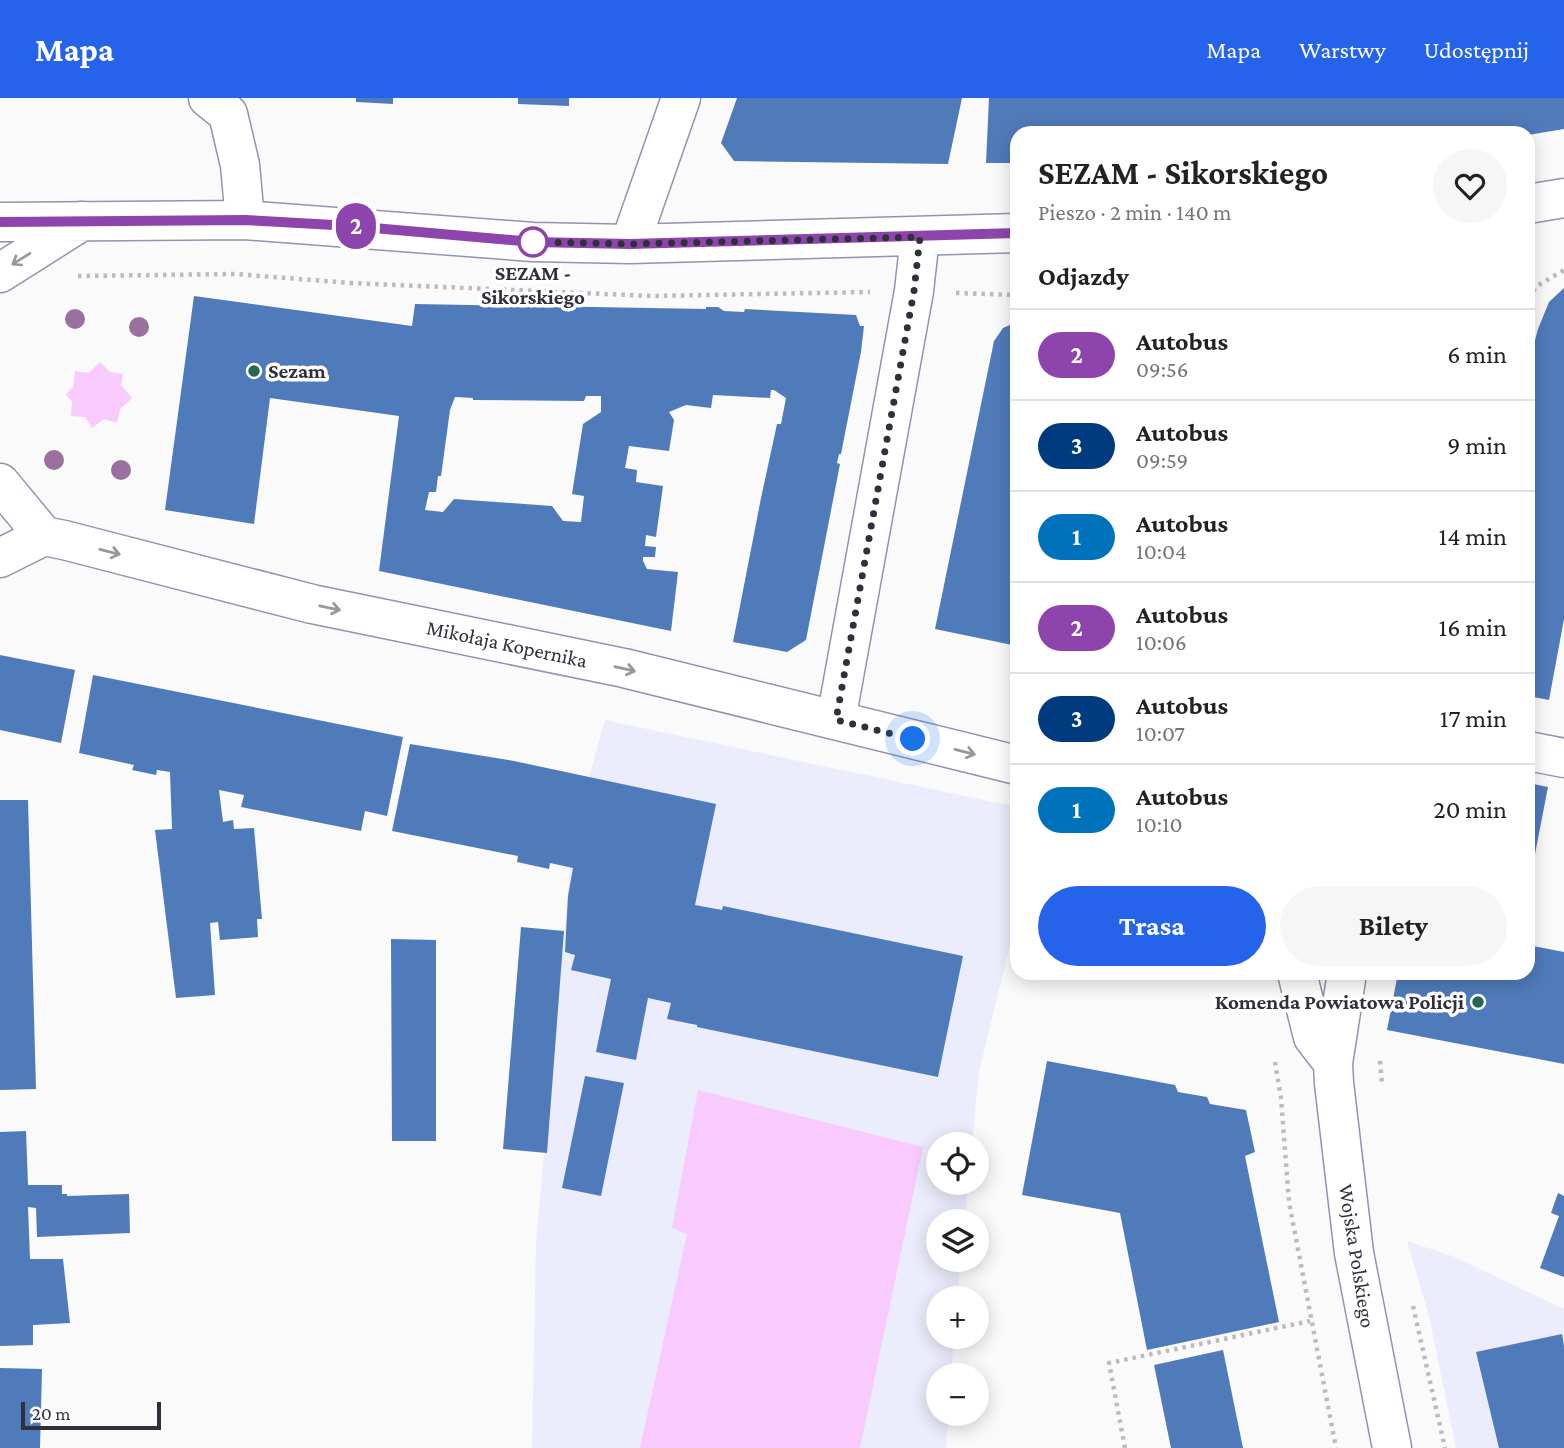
<!DOCTYPE html>
<html lang="pl">
<meta charset="utf-8">
<style>
body{margin:0;font-family:"Crimson Pro",serif;background:#f6f6f6;color:#222;height:100vh;display:flex;flex-direction:column;font-size:26px;white-space:nowrap}
*{box-sizing:border-box;margin:0}
p{font-size:23px;color:#767676}
.icon{flex:none;width:38px;height:38px;fill:none;stroke:currentColor;stroke-width:2;stroke-linecap:round;stroke-linejoin:round}
.map{position:relative;flex:1;overflow:hidden}
.panel{position:absolute;left:1010px;top:28px;width:525px;height:854px;display:flex;flex-direction:column;background:#fff;border-radius:21px;box-shadow:0 4px 18px #0003}
.panel>*{flex:none}
.badge{padding:0 14px;border-radius:23px;font-size:24px;line-height:46px}
.buttons{position:absolute;left:926px;top:1034px;display:grid;gap:14px}
.buttons a{display:grid;place-items:center;width:63px;height:63px;border-radius:50%;background:#fff;box-shadow:0 4px 18px #0003;font-size:35px}
.scale{position:absolute;left:21px;bottom:18px;width:140px;box-sizing:border-box;padding-left:7px;border:4px solid #2f303b;border-top:0;font-size:19px;line-height:24px;white-space:nowrap;color:#2f303b;-webkit-text-stroke:5px #fff;paint-order:stroke}
.you{position:absolute;width:35px;height:35px;margin:-18px;border:5px solid #fff;border-radius:50%;background:#1a73e8;box-shadow:0 0 0 10px #1a73e833}
.map>.badge{position:absolute;translate:-50% -50%;box-shadow:0 0 0 4px #fff}
h2{padding:0 28px;font-size:26px;line-height:63px}
.round{display:grid;place-items:center;flex:none;width:74px;height:74px;border-radius:37px;background:#f6f6f6}
.summary{display:flex;align-items:center;justify-content:space-between;height:119px;padding:0 28px}
h1{font-size:33px;font-weight:700;line-height:52px}
.action{display:flex;gap:14px;margin-top:auto;padding:14px 28px}
.action a{flex:1;height:80px;border-radius:42px;background:#2563eb;color:#fff;font-size:28px;font-weight:700;line-height:80px;text-align:center}
.action a+a{background:#f6f6f6;color:#222}
ul{padding:0;list-style:none}
li{display:flex;align-items:center;gap:21px;height:91px;padding:0 28px;border-top:2px solid #e0e0e0}
li div{flex:1}
li b{display:block;font-size:26px}
li em{font-style:normal}
li .badge{min-width:77px;font-weight:700;text-align:center}
header{display:flex;align-items:center;gap:42px;box-sizing:border-box;height:98px;padding:0 35px;background:#2563eb;color:#fff}
header strong{font-size:33px}
nav{display:flex;gap:38px;margin-inline-start:auto;font-size:24px}
.map>svg:first-child{display:block}
.built{fill:#ebedfc}
.green{fill:#f9cafd}
.building{fill:#507bba;fill-rule:evenodd}
.lines{fill:none;stroke-linecap:round;stroke-linejoin:round}
.minor-casing{stroke:#9094af;stroke-width:41}
.path{stroke:#bcbcc0;stroke-width:4.5;stroke-dasharray:3.5 5;stroke-linecap:butt}
.minor{stroke:#fff;stroke-width:38}
.tree{fill:#9a709e}
.oneway{stroke:#97989d}
.line-casing{stroke:#fff;stroke-width:16}
.line{stroke:#8e44ad;stroke-width:10}
.walk{stroke:#2f303b;stroke-width:7;stroke-dasharray:0 12.6}
.stop-dot{fill:#fff;stroke:#8e44ad;stroke-width:3.5}
.poi-dot{fill:#286753;stroke:#fff;stroke-width:2.5}
.labels{text-anchor:middle;dominant-baseline:central;stroke-width:7;stroke-linejoin:round;paint-order:stroke}
.stop-label{font-size:21px;font-weight:bold;fill:#2f303b;stroke:#fff}
.poi-label{font-size:21px;font-weight:bold;fill:#2f303b;stroke:#fff;text-anchor:start}
.street-label{font-size:21px;fill:#2f303b;stroke:#fff}
</style>
<header>
<strong>Mapa</strong>
<nav><a>Mapa</a><a>Warstwy</a><a>Udostępnij</a></nav>
</header>
<div class="map">
<svg width="1564" height="1350" viewBox="0 0 1564 1350">
<rect width="100%" height="100%" fill="#fafafa"/>
<path class="built" d="M605 622 1017 709V819L979 973 972 1046H938V1085H968L965 1123 938 1124V1162H961L957 1200H938V1239H954L951 1277 938 1278V1316H948L946 1350H532L536 1144 570 770 589 679Z
M1407 1143 1452 1158 1564 1211V1350H1456L1429 1218Z"/>
<path class="green" d="M100 264 110 274 123 276 121 287 132 300 120 311 117 325 104 321 92 330 85 319 71 318 72 304 66 296 73 289 75 273 89 275Z
M698 992 923 1049 860 1350H640L687 1136 672 1130Z"/>
<path class="building" d="M356 0H393V6L356 4Z
M518 0H569V8L518 6Z
M737 0H962L948 66 734 63 721 45Z
M989 0H1564V31L1528 37 1017 35V65H986Z
M1564 190V521L1549 602 1528 598V268L1538 231 1549 204Z
M194 198 412 228 415 206 706 211V209H718L724 213 744 214 745 211 856 217 860 228H864L861 254 841 356H839L837 365 840 366 806 542 787 554 733 544 761 400 777 326H781L786 300 774 292H771L770 300 713 297 711 310 686 307 669 314 674 322 669 353 629 348 625 370 637 372 636 384 663 388 656 439 646 437 645 448 656 449 655 459H643V463L647 471 678 474 671 533 379 473 399 318 270 300 254 426 165 412ZM586 298H601V314L583 326 572 396 584 398 581 424 563 423 552 408 454 401 443 414 425 412 429 394H436L438 378H441L450 312 455 299 473 300V302L584 303Z
M1012 226H1017V548L935 531 994 243 1003 230Z
M0 557 75 572 61 645 0 632Z
M93 577 403 639 387 718 365 713 361 733 241 709 244 697 219 692 223 724 233 722 234 731 254 730 262 821H257L258 839 220 842 218 824 210 825 215 897 176 900 155 732 172 731 170 674 157 672 156 677 132 672 134 667 79 655Z
M410 646 514 663 716 706 695 807 722 812 723 808 963 858 938 979 697 929V927L667 921 671 905 648 900 636 962 596 954 611 881 571 872 575 857 565 854 568 798 573 770 550 765 549 771 517 764 518 758 392 733Z
M1528 685 1548 689 1529 787H1528Z
M0 702H28L36 991 0 992Z
M521 829 564 833 547 1055 503 1051Z
M391 841 436 842V1043H392Z
M1528 847 1564 854V966L1387 932 1398 875H1528Z
M1047 963 1175 987 1178 994 1207 999 1210 1006 1246 1012 1255 1054 1245 1058 1279 1224 1147 1252 1120 1115 1022 1097Z
M585 978 624 985 601 1098 562 1090Z
M26 1033 28 1087H62V1096H67V1098L129 1096 130 1135 37 1139 36 1110 28 1109 30 1161H63L70 1225 33 1227V1247L0 1248V1034Z
M1558 1095 1564 1098V1179L1540 1170 1559 1118 1551 1115Z
M1562 1236 1564 1248V1350H1499L1476 1254Z
M1223 1252 1243 1350H1171L1154 1267Z
M0 1270 42 1271 40 1350H0Z"/>
<g class="lines">
<g class="minor-casing">
<path id="minor" d="M208 0 228 16 240 67 245 122
M1528 106 1564 100
M0 124 245 122 533 144 630 146 1017 135
M630 146 681 0
M0 175 82 123
M0 385 44 438
M0 460 44 438 64 442 312 506 624 570 1017 667
M836 622 914 193 920 139
M1528 653 1564 660
M1297 875 1313 939 1333 965
M1347 875 1333 965 1334 985 1354 1155 1392 1350"/>
</g>
<path class="path" d="M78 178 235 176 351 185 651 198 870 194
M956 195 1017 197
M1528 200 1537 188 1564 172
M1380 963 1382 986
M1275 964 1281 1000 1289 1104 1336 1350
M1413 1208 1445 1350
M1125 1350 1109 1265 1310 1223"/>
<use href="#minor" class="minor"/>
</g>
<g class="tree">
<circle cx="75" cy="221" r="10"/>
<circle cx="139" cy="229" r="10"/>
<circle cx="54" cy="362" r="10"/>
<circle cx="121" cy="372" r="10"/>
</g>
<defs><path id="oneway-shaft" d="M-6 0H5M1.5-3L5.5 0L1.5 3" fill="none" stroke-width="1.6" stroke-linecap="round" stroke-linejoin="round" transform="scale(1.75)"/></defs>
<g class="oneway">
<use href="#oneway-shaft" transform="translate(21 161) rotate(148)"/>
<use href="#oneway-shaft" transform="translate(110 454) rotate(14)"/>
<use href="#oneway-shaft" transform="translate(330 510) rotate(12)"/>
<use href="#oneway-shaft" transform="translate(625 571) rotate(13)"/>
<use href="#oneway-shaft" transform="translate(965 654) rotate(14)"/>
</g>
<g class="lines">
<g class="line-casing">
<path id="line" d="M0 124 245 122 351 128 533 144 630 146 1017 135"/>
</g>
<use href="#line" class="line"/>
<path class="walk" d="M533 144 630 146 920 139 914 193 836 622 913 641"/>
</g>
<circle class="stop-dot" cx="533" cy="144" r="14"/>
<g class="poi-dot">
<circle cx="254" cy="273" r="7"/>
<circle cx="1478" cy="904" r="7"/>
</g>
<g class="labels">
<g class="stop-label">
<text x="533" y="175">SEZAM -<tspan x="533" dy="24">Sikorskiego</tspan></text>
</g>
<g class="poi-label">
<text x="268" y="273">Sezam</text>
<text x="1464" y="904" text-anchor="end">Komenda Powiatowa Policji</text>
</g>
<g class="street-label">
<text transform="translate(507 546) rotate(12)">Mikołaja Kopernika</text>
<text transform="translate(1357 1158) rotate(81)">Wojska Polskiego</text>
</g>
</g>
</svg>
<div class="buttons">
<a><svg class="icon" aria-label="locate" viewBox="0 0 24 24"><circle cx="12" cy="12" r="6"/><path d="M12 2v4M12 18v4M2 12h4M18 12h4"/></svg></a>
<a><svg class="icon" aria-label="layers" viewBox="0 0 24 24"><path d="M12 4l9 5-9 5-9-5zM3 14l9 5 9-5"/></svg></a>
<a>+</a>
<a>−</a>
</div>
<div class="scale">20 m</div>
<div class="you" style="left:913px;top:641px"></div>
<b class="badge" style="left:356px;top:128px;background:#8e44ad;color:#fff">2</b>
<section class="panel">
<div class="summary"><div><h1>SEZAM - Sikorskiego</h1><p>Pieszo · 2 min · 140 m</p></div><a class="round"><svg class="icon" aria-label="heart" viewBox="0 0 24 24"><path d="M12 20l-8-8c-3-5 5-10 8-4 3-6 11-1 8 4z"/></svg></a></div>
<h2>Odjazdy</h2>
<ul>
<li><span class="badge" style="background:#8e44ad;color:#fff">2</span><div><b>Autobus</b><p>09:56</p></div><em>6 min</em></li>
<li><span class="badge" style="background:#003b80;color:#fff">3</span><div><b>Autobus</b><p>09:59</p></div><em>9 min</em></li>
<li><span class="badge" style="background:#0072bc;color:#fff">1</span><div><b>Autobus</b><p>10:04</p></div><em>14 min</em></li>
<li><span class="badge" style="background:#8e44ad;color:#fff">2</span><div><b>Autobus</b><p>10:06</p></div><em>16 min</em></li>
<li><span class="badge" style="background:#003b80;color:#fff">3</span><div><b>Autobus</b><p>10:07</p></div><em>17 min</em></li>
<li><span class="badge" style="background:#0072bc;color:#fff">1</span><div><b>Autobus</b><p>10:10</p></div><em>20 min</em></li>
</ul>
<div class="action"><a>Trasa</a><a>Bilety</a></div>
</section>
</div>
